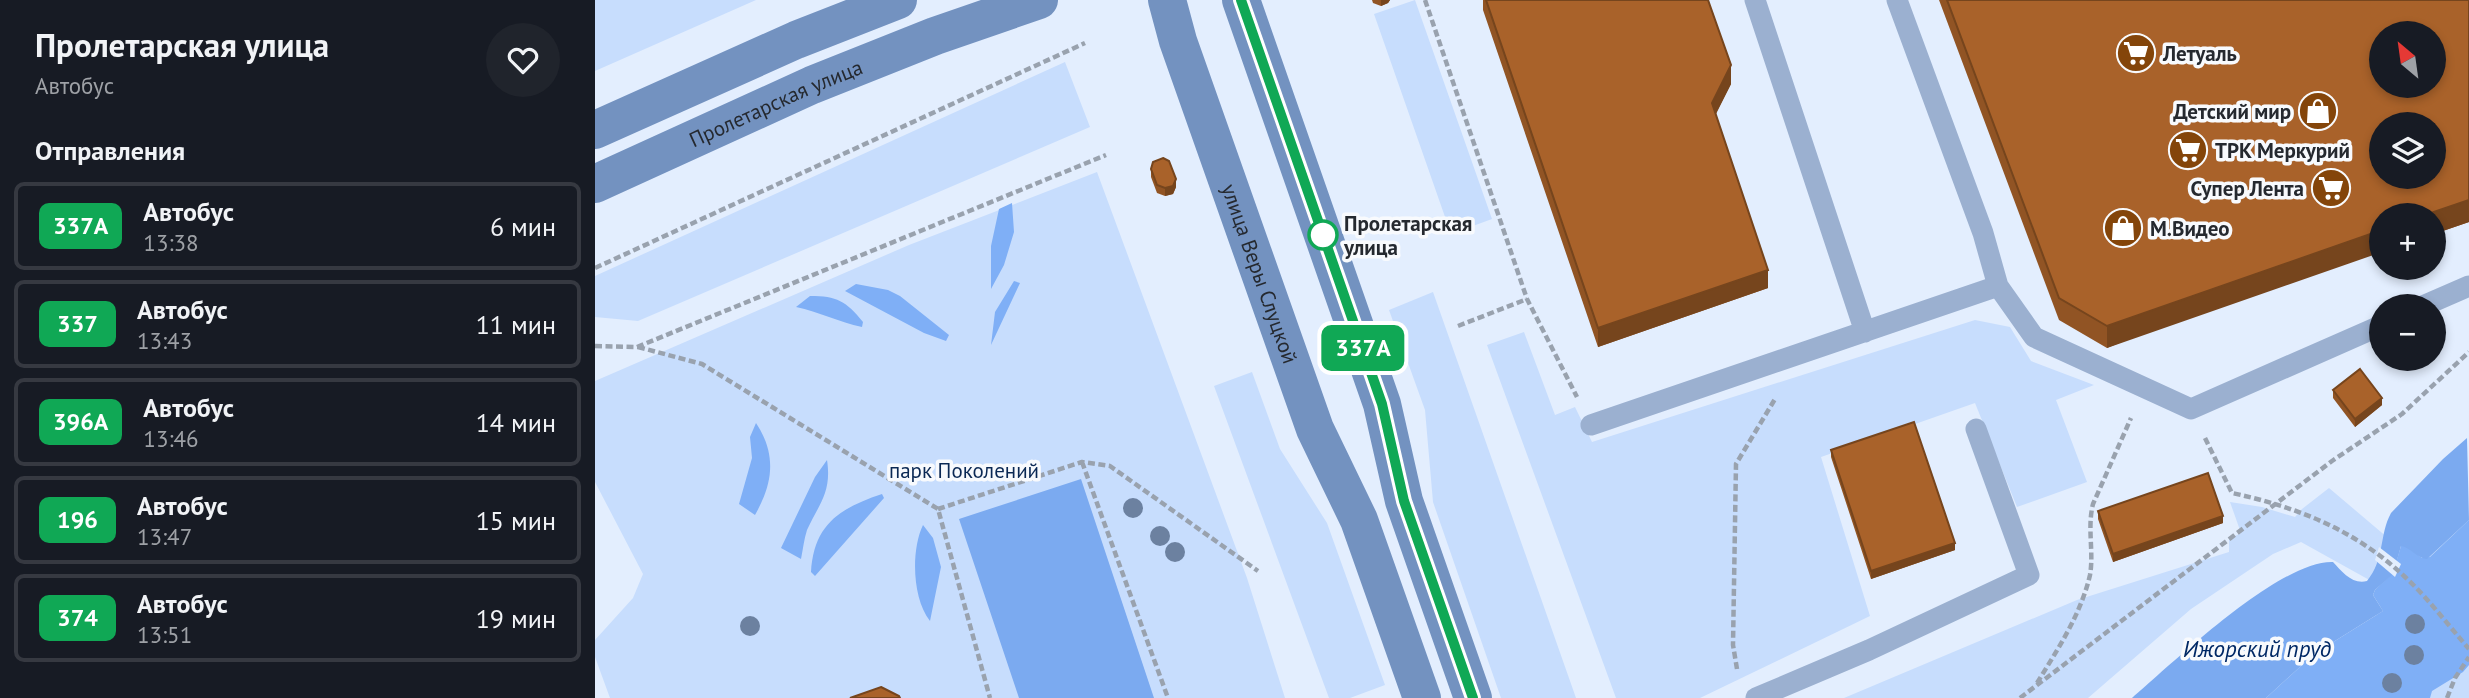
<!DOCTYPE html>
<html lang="ru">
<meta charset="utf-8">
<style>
body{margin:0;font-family:"PT Sans",sans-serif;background:#20242c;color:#f1f3f6;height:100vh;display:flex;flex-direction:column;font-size:26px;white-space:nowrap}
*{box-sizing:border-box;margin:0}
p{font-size:23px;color:#9ea1a6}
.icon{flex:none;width:38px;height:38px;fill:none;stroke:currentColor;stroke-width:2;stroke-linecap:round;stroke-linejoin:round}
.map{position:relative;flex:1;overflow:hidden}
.drawer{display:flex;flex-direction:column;background:#171b24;width:595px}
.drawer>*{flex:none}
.badge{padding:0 14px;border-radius:10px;font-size:24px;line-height:46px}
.needle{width:46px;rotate:331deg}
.buttons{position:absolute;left:1774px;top:21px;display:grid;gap:14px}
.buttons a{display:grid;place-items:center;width:77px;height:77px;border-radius:50%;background:#171b24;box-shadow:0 4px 10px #0003;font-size:35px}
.map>.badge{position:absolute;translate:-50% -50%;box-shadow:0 0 0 4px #fff}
h2{padding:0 35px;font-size:26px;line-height:63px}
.round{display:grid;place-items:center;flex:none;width:74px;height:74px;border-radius:37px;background:#20242c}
.head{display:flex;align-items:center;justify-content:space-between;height:119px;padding:0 35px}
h1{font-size:33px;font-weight:800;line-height:52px}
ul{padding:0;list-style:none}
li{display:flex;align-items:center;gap:21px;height:88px;margin:0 14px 10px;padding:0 21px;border:4px solid #363941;border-radius:10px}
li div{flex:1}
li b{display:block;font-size:26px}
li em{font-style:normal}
li .badge{min-width:77px;font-weight:700;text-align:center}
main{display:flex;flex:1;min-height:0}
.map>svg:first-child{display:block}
.green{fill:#c7ddfd}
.forest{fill:#7faff6}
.water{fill:#7baaf0}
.pier{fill:#e3eefe}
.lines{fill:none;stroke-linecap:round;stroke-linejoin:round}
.path{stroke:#99a2ae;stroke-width:4.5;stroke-dasharray:7 3.5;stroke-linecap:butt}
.lane{stroke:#9bb0d0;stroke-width:21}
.secondary{stroke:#7392c0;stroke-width:38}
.tree{fill:#6c81a0}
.wall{fill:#915424}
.shaded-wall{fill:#76451d}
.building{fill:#a9622a;stroke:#76451d;stroke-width:2;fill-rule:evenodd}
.line-casing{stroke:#fff;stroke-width:16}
.line{stroke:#10a855;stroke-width:10}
.stop-dot{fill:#fff;stroke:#10a855;stroke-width:3.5}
.labels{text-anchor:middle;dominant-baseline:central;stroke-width:7;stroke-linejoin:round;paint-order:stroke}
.poi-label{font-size:21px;font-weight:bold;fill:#25292f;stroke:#f8fafd;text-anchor:start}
.street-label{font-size:21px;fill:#25292f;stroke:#f8fafd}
.stop-label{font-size:21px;font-weight:bold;fill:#25292f;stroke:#f8fafd;text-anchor:start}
.park-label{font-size:21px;fill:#0a2854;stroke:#f8fafd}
.water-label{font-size:23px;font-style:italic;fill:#002865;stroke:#f8fafd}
</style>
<main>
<section class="drawer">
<div class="head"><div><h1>Пролетарская улица</h1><p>Автобус</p></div><a class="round"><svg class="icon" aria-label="heart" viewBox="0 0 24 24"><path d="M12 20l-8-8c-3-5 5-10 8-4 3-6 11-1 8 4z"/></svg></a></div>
<h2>Отправления</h2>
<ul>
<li><span class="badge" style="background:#10a855;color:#fff">337А</span><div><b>Автобус</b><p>13:38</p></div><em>6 мин</em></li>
<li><span class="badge" style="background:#10a855;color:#fff">337</span><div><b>Автобус</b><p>13:43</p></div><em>11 мин</em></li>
<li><span class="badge" style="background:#10a855;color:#fff">396А</span><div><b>Автобус</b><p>13:46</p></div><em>14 мин</em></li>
<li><span class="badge" style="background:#10a855;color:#fff">196</span><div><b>Автобус</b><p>13:47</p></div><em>15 мин</em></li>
<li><span class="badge" style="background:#10a855;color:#fff">374</span><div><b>Автобус</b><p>13:51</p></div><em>19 мин</em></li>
</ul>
</section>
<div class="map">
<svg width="1874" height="698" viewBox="0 0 1874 698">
<rect width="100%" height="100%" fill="#e3eefe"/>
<path class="green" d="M0 0H161L0 71Z
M820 0 897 219 856 234 779 14Z
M470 62 495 127 43 321 0 317V276Z
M502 172 652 578 690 698H15L0 657V640L38 598 48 574 0 482V381L314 245Z
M838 292 981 698H906L838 502 830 410 794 310Z
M1380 320 1415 327 1436 361 1499 385 1461 400 1492 482 1422 507 1380 403 1226 457 1275 616 1105 698H1021L892 345 929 332 960 415 980 407 997 442Z
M657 372 685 449 732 523 790 685 755 698H734L619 386Z
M1734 488 1819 560 1874 516V698H1730L1796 592 1706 542 1678 554 1596 609 1493 698H1249L1482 600 1634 552V539L1646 533 1635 502 1667 507 1700 517 1707 509Z"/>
<path class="forest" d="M417 203 419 232 409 265 396 289V246L404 209Z
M419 281 425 283 396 345 400 312Z
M261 284 293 290 305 296 354 335 351 341 329 333 250 291Z
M215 296C242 296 251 301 268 322L267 327C244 322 224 312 201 307Z
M161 423C182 455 178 483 160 515L144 504 157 458 155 437Z
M232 460C237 492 224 504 212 530 209 539 208 549 206 559L186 548 220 477Z
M287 494 289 498 220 576 216 572C219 524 245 508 287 494Z
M1874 520V665L1868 672 1837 691 1835 698H1671L1719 654 1788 611 1778 595 1780 590 1798 573 1806 546H1811L1827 558 1835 557Z
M328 525 338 538 346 567 335 621C317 598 316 550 328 525Z"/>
<path class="water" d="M1872 438 1874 520 1832 559C1823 559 1815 547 1806 546L1798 574 1780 590 1778 595 1788 611 1719 654 1671 698H1537C1578 663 1685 560 1738 562 1747 572 1758 585 1772 581 1790 559 1784 535 1796 513L1848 459Z
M486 479 559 698H424L364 519Z"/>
<path class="pier" d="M1784 547 1806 564 1800 577 1780 560Z"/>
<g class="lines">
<path class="path" d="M830 0 932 299 982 397
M0 268 490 43
M863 326 932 299
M0 346 42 347 511 155
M43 347 107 364 343 509 395 698
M1610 438 1637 493C1702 507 1760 530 1809 576 1833 598 1853 625 1874 649
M487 462 573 698
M343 509 487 462 515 466 663 571
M1142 669 1138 645 1141 464 1180 399
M1442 683C1463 649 1486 614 1495 575 1499 552 1492 528 1498 504L1536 418
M1425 698 1737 461 1807 414 1874 352
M1852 698 1860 678 1874 657"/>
<path class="lane" d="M1160 0 1270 332
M1302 0 1388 233 1403 286 1439 337 1596 409 1787 325
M1828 306 1874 286
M996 425 1403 286
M1161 698 1274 650 1434 575 1381 429"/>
<g class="secondary">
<path id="s1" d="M572 0 583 41 720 429 764 520 827 698"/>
<path d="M646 0 787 404 809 501 878 698"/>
<path d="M0 130 201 40 303 0"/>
<path id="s2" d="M0 184 217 85 340 36 444 0"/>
</g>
</g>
<g class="tree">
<circle cx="538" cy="508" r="10"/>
<circle cx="565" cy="536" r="10"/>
<circle cx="580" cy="552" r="10"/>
<circle cx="1820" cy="624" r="10"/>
<circle cx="155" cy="626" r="10"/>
<circle cx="1819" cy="655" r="10"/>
<circle cx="1797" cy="683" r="10"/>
</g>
<path class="wall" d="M777 0H795L793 3 786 6 778 3Z
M888 0H1113L1136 84 1120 115 1173 288 1003 347 888 10Z
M1344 0H1874V222L1839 234V215L1512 348 1464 320Z
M556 169 581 187 578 194 570 196 562 193 556 177Z
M1738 390 1787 405 1760 427 1738 398Z
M1236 450 1360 550 1276 579 1236 457Z
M1503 511 1628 523 1518 562 1503 519Z"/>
<path class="shaded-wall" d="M786 0H795L793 3 786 6Z
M1136 65V84L1117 122V103Z
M581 179V187L578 194 570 196V188Z
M1874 200V222L1839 234V215H1830Z
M1787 230V252L1512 348V326Z
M1173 270V288L1003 347V328Z
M1787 398V405L1760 427V419Z
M1628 516V523L1518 562V554Z
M1360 543V550L1276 579V571Z"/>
<path class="building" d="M891 0H1113L1136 65 1117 103 1173 270 1003 328Z
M1352 0H1874V200L1830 215H1787V230L1512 326 1464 298ZM1787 33H1839V86H1787ZM1787 124H1839V177H1787Z
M568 158 574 161 581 179 578 186 570 188 562 185 556 169 558 162Z
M1765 369 1787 398 1760 419 1738 390Z
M1319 422 1360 543 1276 571 1236 450Z
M1613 473 1628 516 1518 554 1503 511Z
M286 687 304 696 305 698H255Z"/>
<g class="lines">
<g class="line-casing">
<path id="line" d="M646 0 787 404 809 501 878 698"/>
</g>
<use href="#line" class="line"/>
</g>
<defs>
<g id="supermarket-disc" transform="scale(2.0125)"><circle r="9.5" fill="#84450a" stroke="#f8fafd"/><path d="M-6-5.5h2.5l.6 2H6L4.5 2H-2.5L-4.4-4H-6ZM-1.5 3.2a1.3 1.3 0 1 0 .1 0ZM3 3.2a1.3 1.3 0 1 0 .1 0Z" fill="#fff"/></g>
<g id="shop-disc" transform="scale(2.0125)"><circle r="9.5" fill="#84450a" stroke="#f8fafd"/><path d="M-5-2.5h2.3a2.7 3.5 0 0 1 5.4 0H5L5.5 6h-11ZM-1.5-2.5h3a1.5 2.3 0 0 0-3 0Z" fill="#fff"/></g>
</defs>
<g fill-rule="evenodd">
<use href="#supermarket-disc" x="1541" y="53"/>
<use href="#shop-disc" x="1723" y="111"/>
<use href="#supermarket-disc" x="1593" y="150"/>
<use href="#supermarket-disc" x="1736" y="188"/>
<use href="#shop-disc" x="1528" y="228"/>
</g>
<circle class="stop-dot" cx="728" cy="235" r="14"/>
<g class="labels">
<g class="poi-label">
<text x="1568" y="53">Летуаль</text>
<text x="1696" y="111" text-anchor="end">Детский мир</text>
<text x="1620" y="150">ТРК Меркурий</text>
<text x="1709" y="188" text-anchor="end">Супер Лента</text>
<text x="1555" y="228">М.Видео</text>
</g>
<g class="street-label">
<text stroke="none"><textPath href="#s2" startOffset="198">Пролетарская улица</textPath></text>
<text stroke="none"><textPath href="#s1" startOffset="289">улица Веры Слуцкой</textPath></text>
</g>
<g class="stop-label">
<text x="749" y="223">Пролетарская<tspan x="749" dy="24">улица</tspan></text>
</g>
<g class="park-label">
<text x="369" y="470">парк Поколений</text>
</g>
<g class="water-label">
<text x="1662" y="648">Ижорский пруд</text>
</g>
</g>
</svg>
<div class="buttons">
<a><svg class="needle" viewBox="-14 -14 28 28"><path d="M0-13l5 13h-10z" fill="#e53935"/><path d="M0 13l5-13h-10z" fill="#9ea1a6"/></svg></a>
<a><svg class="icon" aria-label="layers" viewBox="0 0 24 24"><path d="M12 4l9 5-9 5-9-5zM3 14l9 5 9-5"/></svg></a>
<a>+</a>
<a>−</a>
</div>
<b class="badge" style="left:768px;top:348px;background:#10a855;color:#fff">337А</b>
</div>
</main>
